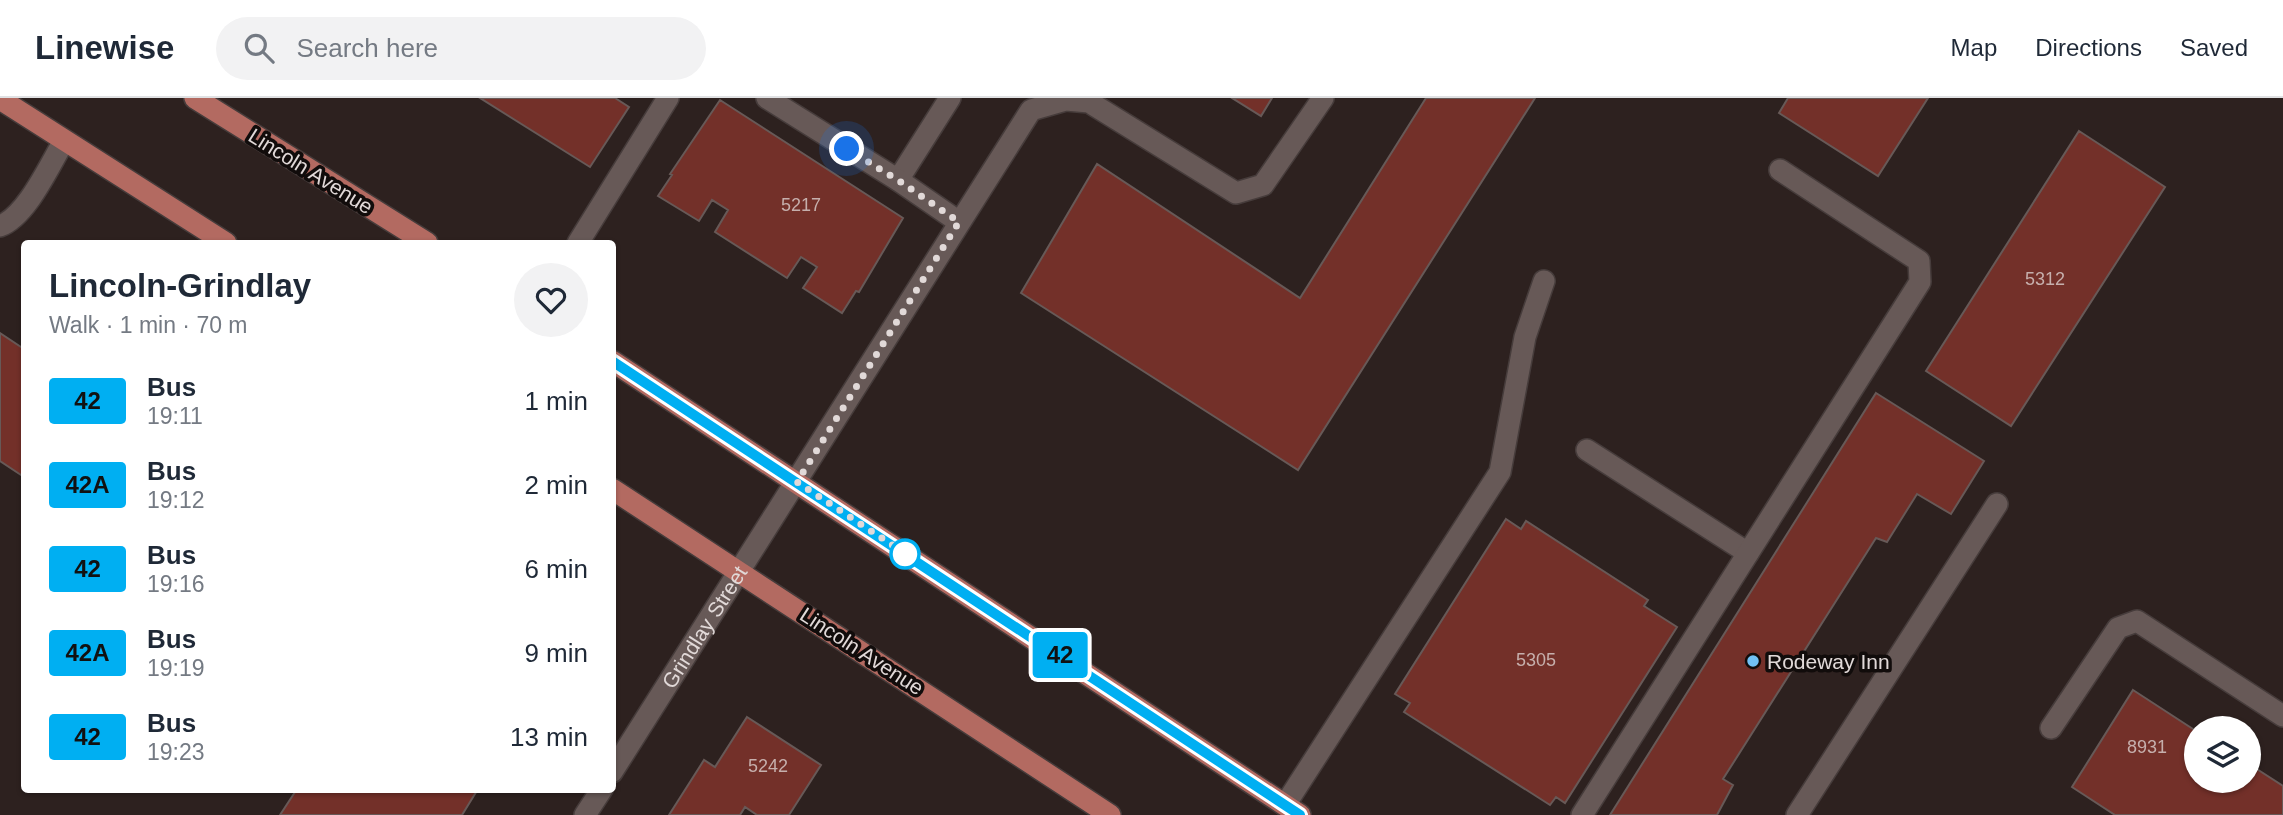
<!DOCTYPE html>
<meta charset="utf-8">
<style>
body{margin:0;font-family:Helvetica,sans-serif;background:#f2f2f3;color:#1f2937;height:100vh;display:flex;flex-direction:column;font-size:26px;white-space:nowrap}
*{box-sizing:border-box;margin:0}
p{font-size:23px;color:#747a83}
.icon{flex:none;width:38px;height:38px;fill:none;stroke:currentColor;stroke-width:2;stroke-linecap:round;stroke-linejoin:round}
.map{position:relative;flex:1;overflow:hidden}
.drawer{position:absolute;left:21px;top:142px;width:595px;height:553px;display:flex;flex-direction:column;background:#fff;border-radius:7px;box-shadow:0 2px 5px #0004}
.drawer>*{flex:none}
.badge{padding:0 14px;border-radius:5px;font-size:24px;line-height:46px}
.fabs{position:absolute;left:2184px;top:618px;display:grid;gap:14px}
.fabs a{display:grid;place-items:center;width:77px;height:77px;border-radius:50%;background:#fff;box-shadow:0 2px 5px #0004;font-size:35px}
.you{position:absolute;width:35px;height:35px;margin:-18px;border:5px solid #fff;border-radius:50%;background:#1a73e8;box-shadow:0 0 0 10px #1a73e833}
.map>.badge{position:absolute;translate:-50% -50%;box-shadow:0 0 0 4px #fff}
.round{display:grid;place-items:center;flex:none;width:74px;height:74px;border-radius:37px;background:#f2f2f3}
.summary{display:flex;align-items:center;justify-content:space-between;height:119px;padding:0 28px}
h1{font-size:33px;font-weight:600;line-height:52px}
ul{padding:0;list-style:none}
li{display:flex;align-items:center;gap:21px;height:84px;padding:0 28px}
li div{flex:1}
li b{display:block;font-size:26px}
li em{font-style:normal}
li .badge{min-width:77px;font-weight:700;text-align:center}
header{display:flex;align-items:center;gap:42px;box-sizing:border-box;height:98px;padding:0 35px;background:#fff;border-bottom:2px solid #e0e1e3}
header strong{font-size:33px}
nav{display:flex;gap:38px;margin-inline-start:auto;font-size:24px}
.search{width:490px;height:63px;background:#f2f2f3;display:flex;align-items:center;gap:18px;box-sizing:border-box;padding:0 24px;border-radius:38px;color:#747a83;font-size:26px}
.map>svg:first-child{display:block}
.building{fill:#733029;stroke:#675957;stroke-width:2}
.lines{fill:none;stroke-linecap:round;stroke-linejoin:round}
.minor-casing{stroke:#463c3b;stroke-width:24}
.major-casing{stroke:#463c3b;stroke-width:24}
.minor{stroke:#675957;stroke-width:21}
.major{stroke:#b36a61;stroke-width:21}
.line-casing{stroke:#fff;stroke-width:16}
.line{stroke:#00aff2;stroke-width:10}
.walk{stroke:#e1d9d8;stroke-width:7;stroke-dasharray:0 12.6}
.stop-dot{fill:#fff;stroke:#00aff2;stroke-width:3.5}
.poi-dot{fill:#71c1f5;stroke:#110c0b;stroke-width:2.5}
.labels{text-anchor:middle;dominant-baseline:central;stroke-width:7;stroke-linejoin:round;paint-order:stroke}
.number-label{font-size:18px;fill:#c6afac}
.street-label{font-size:21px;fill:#e1d9d8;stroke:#110c0b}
.poi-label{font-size:21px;fill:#e1d9d8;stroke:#110c0b;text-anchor:start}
</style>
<header>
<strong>Linewise</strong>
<div class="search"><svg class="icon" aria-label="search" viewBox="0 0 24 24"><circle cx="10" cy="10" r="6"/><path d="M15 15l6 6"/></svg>Search here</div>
<nav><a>Map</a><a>Directions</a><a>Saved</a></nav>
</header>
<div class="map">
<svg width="2283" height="717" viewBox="0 0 2283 717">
<rect width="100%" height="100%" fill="#2d211f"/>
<path class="building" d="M480 0H615L629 9 590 69Z
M1232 0H1272L1261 18Z
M1426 0H1535L1298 372 1021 195 1097 66 1300 200Z
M1788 0H1928L1878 78 1779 15Z
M720 2 903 120 859 194 856 193 842 215 803 190 817 169 801 159 787 180 715 134 728 112 712 102 699 123 658 98 672 77 670 76Z
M2079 33 2165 89 2011 328 1926 273Z
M0 235 24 251V379L0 363Z
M1876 295 1984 363 1951 416 1917 396 1887 444 1876 440 1723 681 1733 687 1717 717H1610Z
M1506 421 1521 431 1526 423 1648 502 1644 508 1677 529 1565 705 1556 699 1550 707 1404 614 1410 605 1395 596Z
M2133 592 2196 633V682H2249V666L2283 688V717H2115L2072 689Z
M747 619 821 667 789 717H757L745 709 740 717H669L704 662 715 669Z
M297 691H478L462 717H280Z"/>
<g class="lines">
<g class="minor-casing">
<g id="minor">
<path d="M767 0 898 82 950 0"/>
<path d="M898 82 959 124"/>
<path d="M0 128C27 118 50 66 64 43"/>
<path d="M578 145 668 0"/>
<path d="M1587 352 1748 455"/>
<path d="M2051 630 2118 530 2137 523 2283 618"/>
<path id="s1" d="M612 674 1031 12 1066 2 1089 4 1236 95 1263 87 1323 0"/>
<path d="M1285 707 1500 374 1525 239 1544 183"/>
<path d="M585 717 602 691"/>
<path d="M1582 717 1920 184 1919 163 1780 72"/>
<path d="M1797 717 1997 406"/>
</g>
</g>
<g class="major-casing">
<path id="major" d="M195 0 427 145
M0 1 226 145
M612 263 1300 717
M612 391 1110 717"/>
</g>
<use href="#minor" class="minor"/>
<use href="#major" class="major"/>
</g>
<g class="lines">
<g class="line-casing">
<path id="line" d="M612 263 1300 717"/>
</g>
<use href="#line" class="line"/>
<path class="walk" d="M847 51 898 82 959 124 797 384 909 458 905 456"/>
</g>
<circle class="stop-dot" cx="905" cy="456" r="14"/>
<circle class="poi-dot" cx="1753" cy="563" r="7"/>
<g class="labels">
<g class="number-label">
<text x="801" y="107">5217</text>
<text x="2045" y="181">5312</text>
<text x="1536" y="562">5305</text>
<text x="2147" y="649">8931</text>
<text x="768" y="668">5242</text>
</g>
<g class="street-label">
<text transform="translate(311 73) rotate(32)">Lincoln Avenue</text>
<text stroke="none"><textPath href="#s1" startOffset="172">Grindlay Street</textPath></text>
<text transform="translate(862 553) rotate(33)">Lincoln Avenue</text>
</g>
<g class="poi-label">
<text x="1767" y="563">Rodeway Inn</text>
</g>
</g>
</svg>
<div class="fabs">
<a><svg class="icon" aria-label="layers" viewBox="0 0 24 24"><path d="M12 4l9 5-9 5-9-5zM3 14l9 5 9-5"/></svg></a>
</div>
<div class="you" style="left:847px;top:51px"></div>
<b class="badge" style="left:1060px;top:557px;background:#00aff2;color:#111">42</b>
<section class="drawer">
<div class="summary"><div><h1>Lincoln-Grindlay</h1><p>Walk · 1 min · 70 m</p></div><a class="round"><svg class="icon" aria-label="heart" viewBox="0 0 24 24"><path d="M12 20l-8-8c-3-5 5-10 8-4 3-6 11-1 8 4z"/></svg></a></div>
<ul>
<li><span class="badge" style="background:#00aff2;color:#111">42</span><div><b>Bus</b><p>19:11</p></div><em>1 min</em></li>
<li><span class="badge" style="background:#00aff2;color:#111">42A</span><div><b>Bus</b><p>19:12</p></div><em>2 min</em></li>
<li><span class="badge" style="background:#00aff2;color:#111">42</span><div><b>Bus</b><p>19:16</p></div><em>6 min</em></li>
<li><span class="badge" style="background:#00aff2;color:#111">42A</span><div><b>Bus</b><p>19:19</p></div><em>9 min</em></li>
<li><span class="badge" style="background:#00aff2;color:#111">42</span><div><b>Bus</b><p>19:23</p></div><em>13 min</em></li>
</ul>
</section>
</div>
